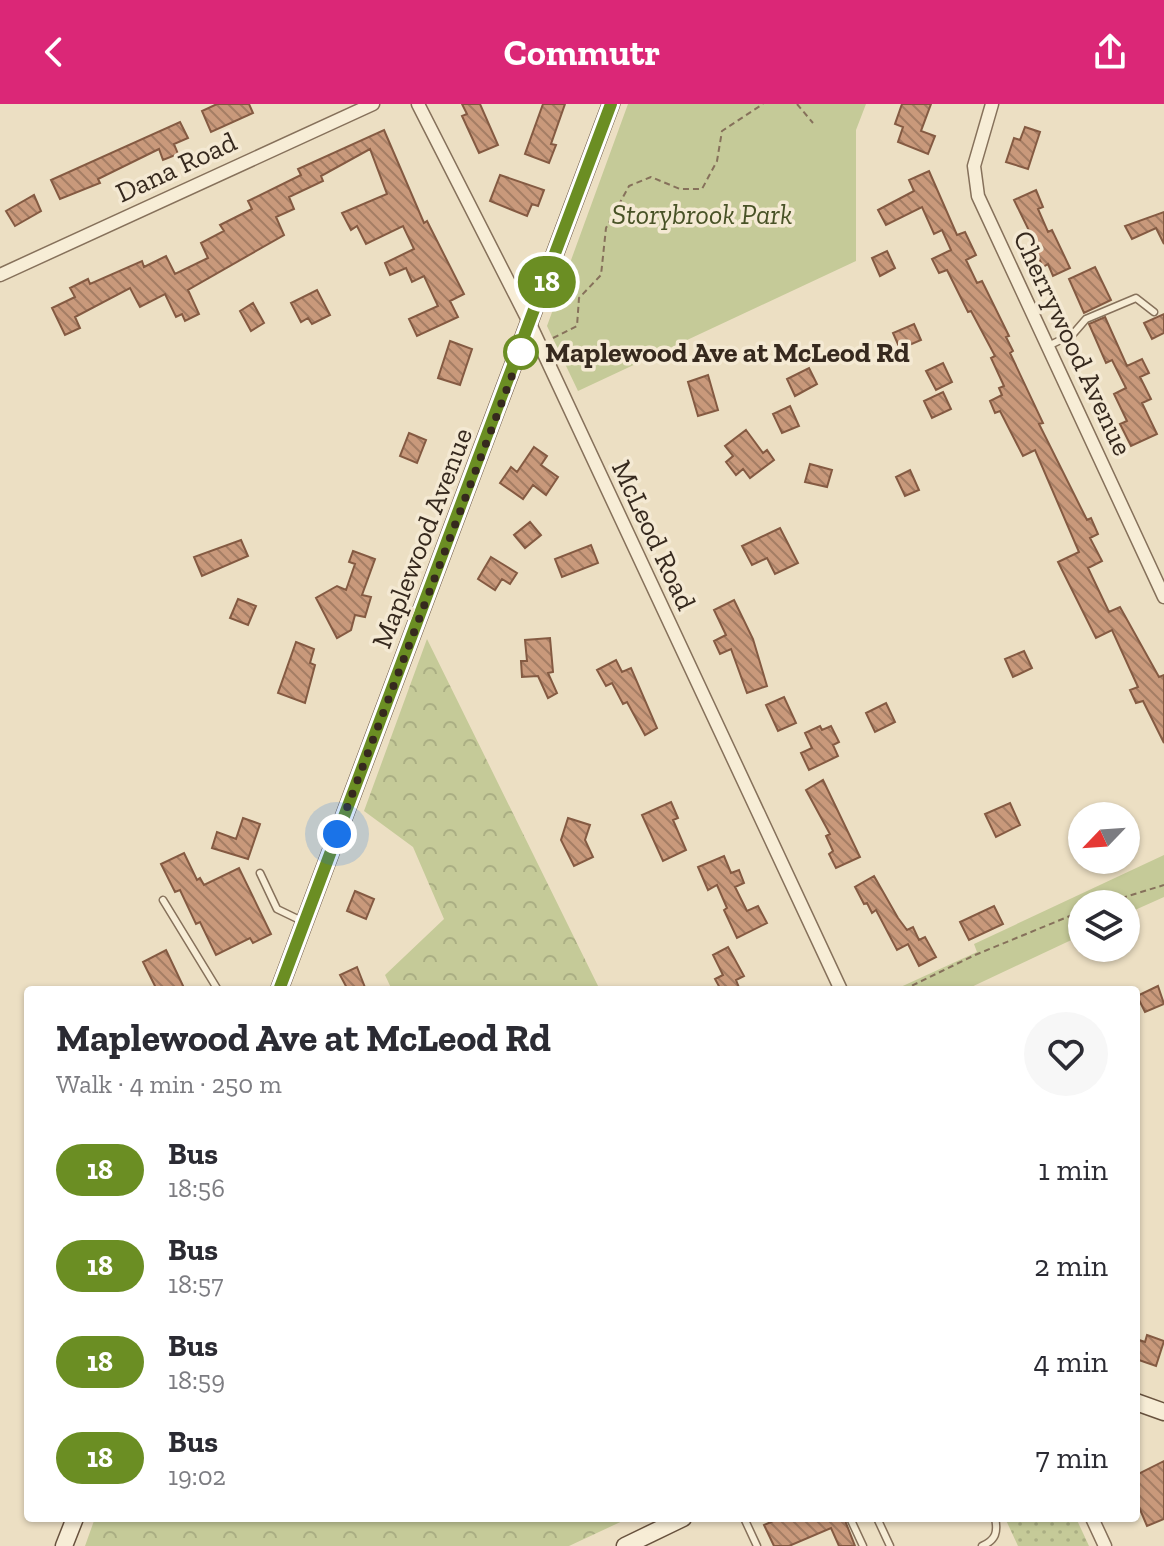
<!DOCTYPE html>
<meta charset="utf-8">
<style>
body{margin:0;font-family:"Zilla Slab",serif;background:#f7f7f7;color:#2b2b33;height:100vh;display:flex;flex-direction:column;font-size:30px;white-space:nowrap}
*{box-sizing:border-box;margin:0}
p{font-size:26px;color:#7c7c81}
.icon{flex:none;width:44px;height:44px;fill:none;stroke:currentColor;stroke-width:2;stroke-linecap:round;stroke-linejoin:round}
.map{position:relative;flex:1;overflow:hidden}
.sheet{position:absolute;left:24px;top:882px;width:1116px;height:536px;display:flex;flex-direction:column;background:#fff;border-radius:8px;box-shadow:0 2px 6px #0004}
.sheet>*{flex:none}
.badge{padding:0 16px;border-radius:26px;font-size:28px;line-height:52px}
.needle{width:52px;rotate:245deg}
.buttons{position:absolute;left:1068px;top:698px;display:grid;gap:16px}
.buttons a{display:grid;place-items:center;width:72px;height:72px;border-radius:50%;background:#fff;box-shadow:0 2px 6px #0004;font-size:40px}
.you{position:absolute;width:40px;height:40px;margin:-20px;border:6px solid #fff;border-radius:50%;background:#1a73e8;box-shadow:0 0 0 12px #1a73e833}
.map>.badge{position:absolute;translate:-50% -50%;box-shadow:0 0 0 4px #fff}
.round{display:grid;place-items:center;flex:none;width:84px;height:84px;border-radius:42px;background:#f7f7f7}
.head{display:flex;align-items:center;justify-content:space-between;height:136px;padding:0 32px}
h1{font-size:38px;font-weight:700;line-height:60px}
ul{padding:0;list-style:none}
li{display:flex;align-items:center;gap:24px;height:96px;padding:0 32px}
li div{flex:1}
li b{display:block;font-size:30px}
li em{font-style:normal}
li .badge{min-width:88px;font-weight:700;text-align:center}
header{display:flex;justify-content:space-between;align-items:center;height:104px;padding:0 32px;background:#db2777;color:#fff;font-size:36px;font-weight:700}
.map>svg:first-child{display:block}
.grass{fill:url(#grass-dots)}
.forest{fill:url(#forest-crowns)}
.park{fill:#c5ca98}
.building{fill:url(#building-back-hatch);stroke:#845a42;stroke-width:2}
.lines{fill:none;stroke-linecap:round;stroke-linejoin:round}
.lane-casing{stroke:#86715b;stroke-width:9}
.street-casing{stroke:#86715b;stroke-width:15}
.secondary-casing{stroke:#68523e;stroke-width:19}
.path{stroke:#86715b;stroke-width:2;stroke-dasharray:6 4;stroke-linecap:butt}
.lane{stroke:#f7edd6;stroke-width:6}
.street{stroke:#f7edd6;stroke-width:12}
.secondary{stroke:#f7edd6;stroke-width:16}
.line-casing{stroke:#fff;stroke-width:18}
.line{stroke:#6b8e23;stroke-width:12}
.walk{stroke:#36291e;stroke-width:8;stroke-dasharray:0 14.4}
.stop-dot{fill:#fff;stroke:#6b8e23;stroke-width:4}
.labels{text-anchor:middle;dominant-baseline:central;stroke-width:7;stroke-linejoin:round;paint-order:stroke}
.street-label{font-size:28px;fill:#36291e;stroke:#f4e9d3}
.park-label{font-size:28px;font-style:italic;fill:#485226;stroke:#f4e9d3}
.stop-label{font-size:28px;font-weight:bold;fill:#36291e;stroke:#f4e9d3;text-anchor:start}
</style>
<header><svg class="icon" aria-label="back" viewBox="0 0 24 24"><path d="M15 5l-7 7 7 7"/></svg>Commutr<svg class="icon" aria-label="share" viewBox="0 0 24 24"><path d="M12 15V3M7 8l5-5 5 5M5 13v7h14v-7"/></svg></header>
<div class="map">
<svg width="1164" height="1442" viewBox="0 0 1164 1442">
<defs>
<pattern id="grass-dots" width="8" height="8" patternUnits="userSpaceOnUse" patternTransform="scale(2)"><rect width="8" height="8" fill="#c5ca98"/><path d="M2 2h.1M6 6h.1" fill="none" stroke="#aaae83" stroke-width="1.8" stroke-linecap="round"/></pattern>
<pattern id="forest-crowns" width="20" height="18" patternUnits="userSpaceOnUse" patternTransform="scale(2)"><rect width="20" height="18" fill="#c5ca98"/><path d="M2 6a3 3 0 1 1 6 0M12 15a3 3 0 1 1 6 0" fill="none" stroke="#aaae83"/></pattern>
<pattern id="building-back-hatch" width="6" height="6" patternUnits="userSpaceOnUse" patternTransform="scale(2)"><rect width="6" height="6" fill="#c9997b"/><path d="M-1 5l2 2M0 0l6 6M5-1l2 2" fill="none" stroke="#a47d64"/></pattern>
</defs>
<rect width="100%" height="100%" fill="#ecdfc3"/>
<path class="grass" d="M1005 1414H1076L1089 1442H1018Z"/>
<path class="forest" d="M427 535 600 886H392L385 871 444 815 413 743 364 707Z
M95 1414H629L569 1442H85Z"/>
<path class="park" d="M628 0H866L856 26V157L578 287 547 222Z
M1164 751V793L1126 810V800H1082V831L965 886H894L977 848 974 840Z"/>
<path class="building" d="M217 0H249L253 9 211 28 202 7Z
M462 0H480L498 41 479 49 462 12 467 10Z
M543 0H565L551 40 556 41 549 59 525 50Z
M902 0H931L921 27 935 32 928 50 898 38 903 23 895 20Z
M180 18 188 34 174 40 178 50 163 56 159 45 98 75 100 79 60 95 51 76Z
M1025 23 1040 28 1028 65 1006 58 1014 34 1020 36Z
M384 26 424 119 427 117 464 190 450 197 458 213 417 232 409 215 438 202 424 172 412 178 406 164 390 171 385 159 414 145 403 122 366 140 357 122 351 126 342 109 387 90 370 45 321 72 323 77 289 93 294 105 276 113 284 131 188 186 199 210 185 217 182 210 176 213 165 190 140 203 130 184 75 213 80 224 65 231 52 204 75 193 70 184 88 175 90 180 142 157 144 163 166 152 175 170 208 154 201 139 224 127 220 121 252 105 248 97 301 71 298 65Z
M929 67 957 131 965 128 976 151 966 156 977 179 982 177 1009 232 1006 233 1013 247 1010 249 1043 319 1039 320 1087 416 1091 414 1098 430 1090 434 1102 457 1088 464 1109 508 1120 503 1159 573 1164 571V639L1143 597 1136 599 1130 586 1138 583 1112 526 1096 534 1058 458 1079 448 1035 346 1023 352 1000 307 995 309 990 297 1002 291 999 284 1004 282 991 254 995 252 971 207 968 208 947 166 939 169 932 155 951 146 942 126 934 130 922 103 886 121 878 106 914 87 909 76Z
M500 71 544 86 538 102 532 100 527 112 490 97Z
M1036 86 1043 103 1038 105 1048 128 1052 126 1070 164 1053 172 1048 160 1043 163 1036 148 1039 147 1014 96Z
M34 91 41 107 15 122 6 107Z
M1164 108V140L1156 124 1132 135 1125 122Z
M887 147 895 164 880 172 872 154Z
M1095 163 1111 196 1084 209 1069 175Z
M317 186 330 211 312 220 308 214 301 218 291 199Z
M253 199 264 219 251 227 240 207Z
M1164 210V229L1152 235 1144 219Z
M1105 213 1127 262 1142 255 1149 269 1140 273 1151 295 1142 299 1157 330 1131 342 1120 320 1127 317 1114 290 1126 284 1112 256 1106 259 1089 220Z
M914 220 921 236 900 245 893 229Z
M450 237 472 245 460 281 438 274Z
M943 259 952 278 936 286 926 267Z
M809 264 817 280 795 292 787 275Z
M708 271 718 306 698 312 688 278Z
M943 288 951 305 932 314 924 297Z
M790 302 799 322 782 329 773 310Z
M746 326 763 349 767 346 774 356 750 374 743 365 736 371 726 358 733 352 725 342Z
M409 329 426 336 417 359 400 352Z
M534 343 547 352 541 361 558 373 546 391 533 381 523 395 500 379 511 363 517 368Z
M810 360 832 366 827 383 805 378Z
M910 366 919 386 905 392 896 373Z
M530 418 541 431 525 444 514 431Z
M780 424 798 459 775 470 767 454 752 461 742 442Z
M241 436 248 452 202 472 194 453Z
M591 441 598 459 562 473 555 455Z
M353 447 375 455 362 491 371 493 365 513 355 511 351 526 337 534 316 494 337 482 346 486 355 460 349 458Z
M491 453 517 469 510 480 502 475 495 486 478 475Z
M238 495 256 502 248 521 230 514Z
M734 496 753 535 767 582 747 589 731 545 720 550 714 537 726 531 714 506Z
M550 534 553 568 548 569 557 589 548 594 538 572 522 573 521 557H527L525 536Z
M296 538 314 545 310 559 315 561 305 599 278 589Z
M1024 547 1032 564 1013 573 1005 555Z
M616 556 622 568 631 564 657 624 645 631 627 598 623 600 612 579 606 582 597 566Z
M784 593 796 619 778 627 766 601Z
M886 599 895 618 875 628 866 609Z
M820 622 822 626 831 622 839 638 833 641 838 652 809 666 801 649 812 644 805 629Z
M823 676 860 753 836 764 829 750 833 747 826 732 830 730 806 686Z
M671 698 678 714 673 716 686 746 663 757 642 711Z
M1010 699 1020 721 996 733 985 710Z
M243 714 260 720 248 755 212 744 217 728 236 735Z
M568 714 590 721 585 736 593 753 574 762 561 736Z
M184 749 197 776 200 774 204 781 239 764 271 830 253 839 250 834 216 851 200 818 196 820 180 786 175 788 161 760Z
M724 752 731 769 739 766 744 779 735 783 747 807 758 802 767 819 737 834 724 806 727 804 717 781 708 786 698 763Z
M874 772 898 814 907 826 913 823 919 836 925 833 936 853 919 862 908 840 897 846 876 806 872 809 867 799 864 800 855 783Z
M355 787 374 795 366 815 347 807Z
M994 802 1003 820 969 836 960 818Z
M728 843 744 872 736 876 740 886H721L715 875 723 871 713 851Z
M166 846 185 886H157L143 858Z
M357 863 366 886H348L340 871Z
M1158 882 1164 900 1145 908 1137 892Z
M1147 1231 1164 1237 1156 1262 1136 1255V1235L1145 1238Z
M1164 1357V1415L1147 1422 1139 1403 1136 1404V1371Z
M780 1414H844L855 1442H839L831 1424 789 1442H774L764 1421Z"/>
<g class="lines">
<g class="lane-casing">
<path id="lane" d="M1048 242 1073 230 1086 215 1136 194 1154 208
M260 769 277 805 304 818
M163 796 218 886
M744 1414 757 1442
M850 1414 863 1442
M877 1414 890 1442
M982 1442C996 1436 998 1428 995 1414"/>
</g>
<g class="street-casing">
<path id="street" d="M418 0 531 222 841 886
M992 0 974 62 978 92 1164 493
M0 171 373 0
M1092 1414 1105 1442"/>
</g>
<g class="secondary-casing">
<path id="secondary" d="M279 886 611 0
M1136 1298 1164 1308
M64 1442 75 1414
M625 1442 683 1414"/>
</g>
<path class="path" d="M797 0 813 19
M553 234 577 222 579 194 601 171 606 124 629 82 651 73 680 85H702L717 57 722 27 763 0
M1102 800 1164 781
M903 886 975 851 1082 807"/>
<use href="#lane" class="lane"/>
<use href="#street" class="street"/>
<use href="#secondary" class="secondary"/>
</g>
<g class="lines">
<g class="line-casing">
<path id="line" d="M279 886 611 0"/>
</g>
<use href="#line" class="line"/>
<path class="walk" d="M337 730 521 248"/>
</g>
<circle class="stop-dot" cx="521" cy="248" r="16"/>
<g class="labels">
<g class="street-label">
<text transform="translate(176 63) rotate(-25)">Dana Road</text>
<text transform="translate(1073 239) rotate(65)">Cherrywood Avenue</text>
<text transform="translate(654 431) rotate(65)">McLeod Road</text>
<text transform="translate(422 434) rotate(-69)">Maplewood Avenue</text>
</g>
<g class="park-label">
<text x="702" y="110">Storybrook Park</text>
</g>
<g class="stop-label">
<text x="545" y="248">Maplewood Ave at McLeod Rd</text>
</g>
</g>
</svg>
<div class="buttons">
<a><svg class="needle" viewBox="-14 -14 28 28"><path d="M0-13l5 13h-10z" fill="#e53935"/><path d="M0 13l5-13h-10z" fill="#7c7c81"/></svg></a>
<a><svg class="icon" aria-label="layers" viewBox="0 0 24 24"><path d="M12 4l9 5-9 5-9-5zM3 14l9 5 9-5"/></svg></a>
</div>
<div class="you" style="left:337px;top:730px"></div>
<b class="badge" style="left:547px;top:178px;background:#6b8e23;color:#fff">18</b>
<section class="sheet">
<div class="head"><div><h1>Maplewood Ave at McLeod Rd</h1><p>Walk · 4 min · 250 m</p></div><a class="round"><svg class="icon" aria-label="heart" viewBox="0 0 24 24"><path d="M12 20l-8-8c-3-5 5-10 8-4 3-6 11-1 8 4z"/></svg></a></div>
<ul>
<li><span class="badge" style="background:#6b8e23;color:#fff">18</span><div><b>Bus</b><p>18:56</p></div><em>1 min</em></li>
<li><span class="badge" style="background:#6b8e23;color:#fff">18</span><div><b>Bus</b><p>18:57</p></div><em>2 min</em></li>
<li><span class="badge" style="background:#6b8e23;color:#fff">18</span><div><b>Bus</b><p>18:59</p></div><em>4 min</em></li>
<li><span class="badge" style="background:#6b8e23;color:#fff">18</span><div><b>Bus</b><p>19:02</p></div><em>7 min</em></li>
</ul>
</section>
</div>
